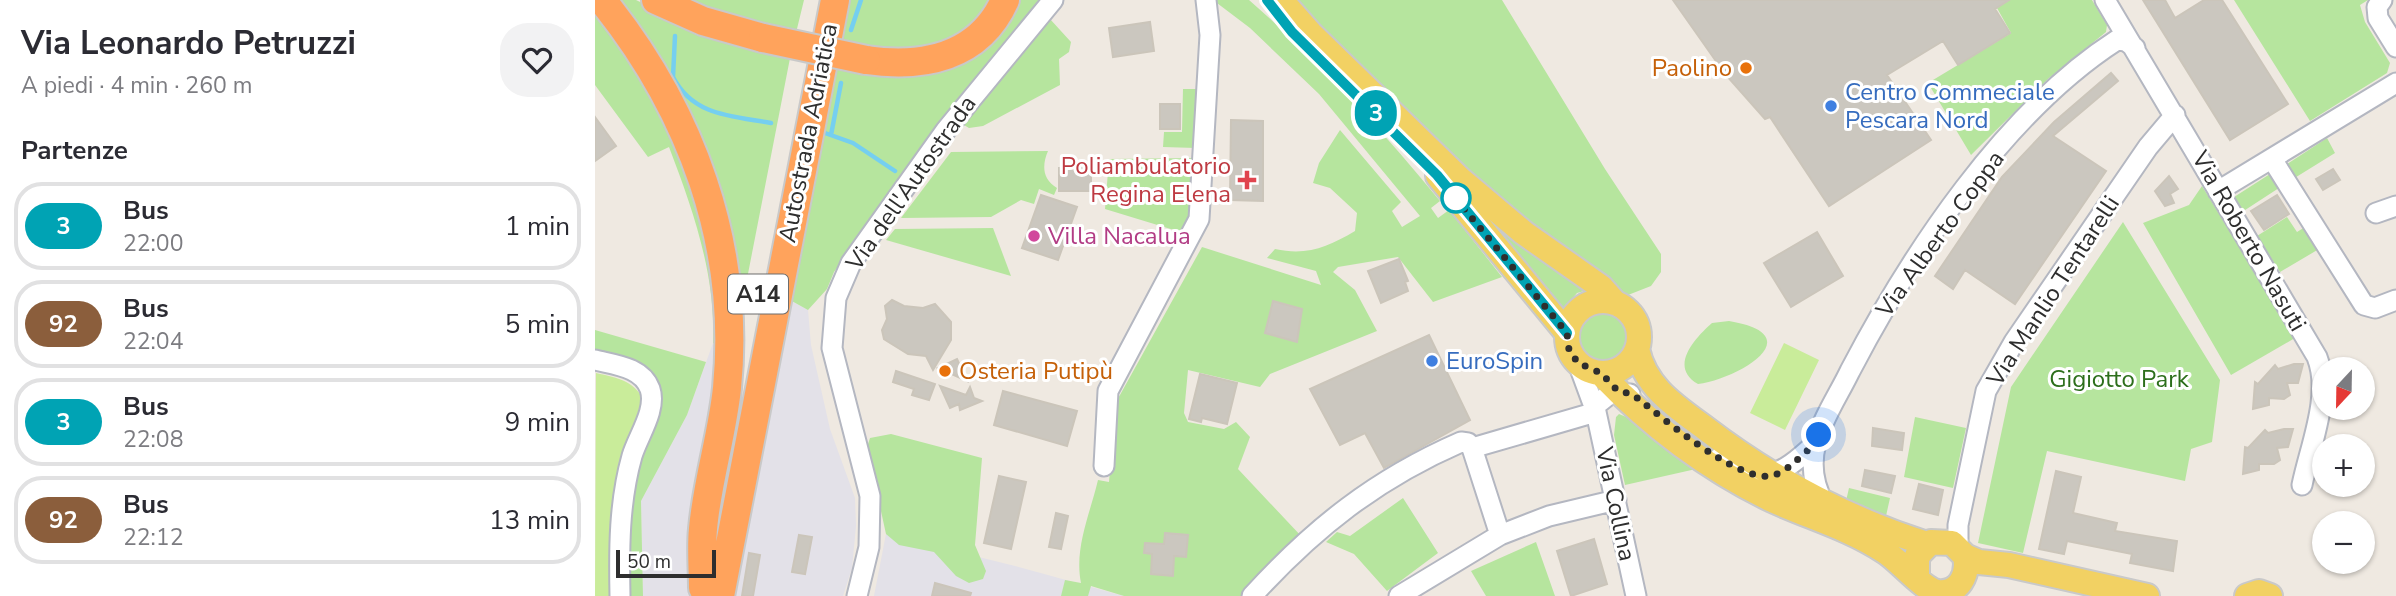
<!DOCTYPE html>
<html lang="it">
<meta charset="utf-8">
<style>
body{margin:0;font-family:"Nunito Sans",sans-serif;background:#f2f2f3;color:#2b2b33;height:100vh;display:flex;flex-direction:column;font-size:26px;white-space:nowrap}
*{box-sizing:border-box;margin:0}
p{font-size:23px;color:#7c7c81}
.icon{flex:none;width:38px;height:38px;fill:none;stroke:currentColor;stroke-width:2;stroke-linecap:round;stroke-linejoin:round}
.map{position:relative;flex:1;overflow:hidden}
.sheet{display:flex;flex-direction:column;background:#fff;width:595px}
.sheet>*{flex:none}
.badge{padding:0 14px;border-radius:23px;font-size:24px;line-height:46px}
.needle{width:46px;rotate:202deg}
.fabs{position:absolute;left:1717px;top:357px;display:grid;gap:14px}
.fabs a{display:grid;place-items:center;width:63px;height:63px;border-radius:50%;background:#fff;box-shadow:0 2px 5px #0004;font-size:35px}
.scale{position:absolute;left:21px;bottom:18px;width:100px;box-sizing:border-box;padding-left:7px;border:4px solid #2e2e2e;border-top:0;font-size:19px;line-height:24px;white-space:nowrap;color:#2e2e2e;-webkit-text-stroke:5px #fff;paint-order:stroke}
.you{position:absolute;width:35px;height:35px;margin:-18px;border:5px solid #fff;border-radius:50%;background:#1a73e8;box-shadow:0 0 0 10px #1a73e833}
.map>.badge{position:absolute;translate:-50% -50%;box-shadow:0 0 0 4px #fff}
h2{padding:0 21px;font-size:26px;line-height:63px}
.round{display:grid;place-items:center;flex:none;width:74px;height:74px;border-radius:28px;background:#f2f2f3}
.overview{display:flex;align-items:center;justify-content:space-between;height:119px;padding:0 21px}
h1{font-size:33px;font-weight:700;line-height:52px}
ul{padding:0;list-style:none}
li{display:flex;align-items:center;gap:21px;height:88px;margin:0 14px 10px;padding:0 7px;border:4px solid #e1e1e2;border-radius:28px}
li div{flex:1}
li b{display:block;font-size:26px}
li em{font-style:normal}
li .badge{min-width:77px;font-weight:700;text-align:center}
main{display:flex;flex:1;min-height:0}
.map>svg:first-child{display:block}
.industrial{fill:#e3e1e8}
.green{fill:#b6e59e}
.pitch{fill:#c9ec9a}
.lines{fill:none;stroke-linecap:round;stroke-linejoin:round}
.stream{stroke:#75cff0;stroke-width:4.5}
.building{fill:#cbc7bf;stroke:#cbc5ba;stroke-width:2}
.minor-casing{stroke:#b4b7c1;stroke-width:23}
.major-casing{stroke:#c9c9c9;stroke-width:28}
.highway-casing{stroke:#c9c9c9;stroke-width:32}
.minor{stroke:#fff;stroke-width:19}
.major{stroke:#f2d163;stroke-width:24}
.highway{stroke:#ffa35c;stroke-width:28}
.highway-bridge-casing{stroke:#c9c9c9;stroke-width:32;stroke-linecap:butt}
.highway-bridge{stroke:#ffa35c;stroke-width:28}
.line-casing{stroke:#fff;stroke-width:16}
.line{stroke:#00a3b4;stroke-width:10}
.walk{stroke:#2e2e2e;stroke-width:7;stroke-dasharray:0 12.6}
.food-dot{fill:#e8710a;stroke:#fff;stroke-width:2.5}
.shop-dot{fill:#3f7fe0;stroke:#fff;stroke-width:2.5}
.health-dot{fill:#e0444e;stroke:#fff;stroke-width:2.5}
.stop-dot{fill:#fff;stroke:#00a3b4;stroke-width:3.5}
.hotel-dot{fill:#d1479c;stroke:#fff;stroke-width:2.5}
.labels{text-anchor:middle;dominant-baseline:central;stroke-width:6;stroke-linejoin:round;paint-order:stroke}
.shield{fill:#fff;stroke:#6d6d6d;stroke-width:2}
.shield-label{font-size:23px;font-weight:bold;fill:#2e2e2e}
.food-label{font-size:24px;fill:#c56008;stroke:#fff;text-anchor:end}
.shop-label{font-size:24px;fill:#366cbe;stroke:#fff;text-anchor:start}
.street-label{font-size:24px;fill:#2e2e2e;stroke:#fff}
.health-label{font-size:24px;fill:#be3a42;stroke:#fff;text-anchor:end}
.hotel-label{font-size:24px;fill:#b23c85;stroke:#fff;text-anchor:start}
.park-label{font-size:24px;fill:#2c6e1b;stroke:#fff}
</style>
<main>
<section class="sheet">
<div class="overview"><div><h1>Via Leonardo Petruzzi</h1><p>A piedi · 4 min · 260 m</p></div><a class="round"><svg class="icon" aria-label="heart" viewBox="0 0 24 24"><path d="M12 20l-8-8c-3-5 5-10 8-4 3-6 11-1 8 4z"/></svg></a></div>
<h2>Partenze</h2>
<ul>
<li><span class="badge" style="background:#00a3b4;color:#fff">3</span><div><b>Bus</b><p>22:00</p></div><em>1 min</em></li>
<li><span class="badge" style="background:#8b5e3c;color:#fff">92</span><div><b>Bus</b><p>22:04</p></div><em>5 min</em></li>
<li><span class="badge" style="background:#00a3b4;color:#fff">3</span><div><b>Bus</b><p>22:08</p></div><em>9 min</em></li>
<li><span class="badge" style="background:#8b5e3c;color:#fff">92</span><div><b>Bus</b><p>22:12</p></div><em>13 min</em></li>
</ul>
</section>
<div class="map">
<svg width="1801" height="596" viewBox="0 0 1801 596">
<rect width="100%" height="100%" fill="#efe9e1"/>
<path class="industrial" d="M195 300 213 310 216 345 235 429 260 498 261 526 257 568 248 596H141Z
M118 343 128 346 130 400 95 596H48L46 501 92 415Z
M291 534 420 566 529 596H279Z"/>
<path class="green" d="M13 0H41L74 16 196 53 144 320 131 250Z
M79 0H209L200 37Z
M255 0H397L363 39 316 54 243 45Z
M419 0H447L320 159 239 272 232 289 213 310 195 300 206 252 239 63 301 73Z
M618 0H654C724 61 787 130 845 201L836 208 843 218 854 210 907 277 838 302 803 257 743 267 738 272 760 290 782 331 675 374 665 387 593 370 589 413 593 422 629 429 641 422 655 437 643 469 707 537 648 596H529L496 586 493 596H466L470 580 486 583C479 548 495 514 503 480L514 482 520 404 607 247 726 285 721 271 672 258 680 249C712 256 733 247 760 231L762 213 735 188 718 183 724 163 745 130 806 202 797 211 807 227 825 216 724 94 655 28Z
M701 0H907L1010 169 1066 254V272L1056 286 1033 295 919 218 752 56Z
M1414 0H1497L1512 25 1511 32 1454 78 1376 155 1333 83 1416 33 1402 8Z
M1639 0H1773L1765 5 1770 22 1795 63 1792 73 1715 121Z
M0 1 96 155 128 346 118 343C121 275 98 210 74 147L53 157 0 85Z
M455 19 476 42 474 52 464 59 465 85 388 126 374 128 369 125Z
M588 89H603L601 148 568 147 569 132H587Z
M1732 138 1740 153 1698 179 1689 166Z
M453 151C447 165 447 179 462 188L459 195 444 189 439 204 426 200 396 217 306 218 356 152Z
M603 158 592 234 510 209 514 159Z
M1675 174 1687 186 1644 214 1636 199Z
M852 176 1000 288 982 293 966 312Z
M1607 186 1700 338 1636 375 1548 223 1594 205Z
M1692 217 1702 232 1710 227 1724 249 1685 272 1662 236Z
M1528 222 1625 380 1617 442 1596 449 1590 481 1452 451 1428 553 1383 543 1416 387Z
M398 228 416 276 291 240 300 229Z
M980 336a28 28 0 1 1 56 0a28 28 0 1 1-56 0Z
M1134 321C1218 335 1143 379 1103 384 1073 367 1100 338 1117 323Z
M0 330 111 362 92 415 46 501 48 596H32C31 562 31 526 37 492 43 459 59 430 65 397L0 356Z
M1024 414 1036 419 1101 469 1030 485 1019 435 1021 417Z
M1320 417 1371 428 1358 488 1309 477Z
M296 434 387 458 380 545 391 571 388 579 374 583 361 576 339 552 304 545 291 534 272 447 275 438Z
M1254 488 1295 498 1291 516 1251 501Z
M808 498 843 553 792 591 759 554 731 542 742 532 755 536Z
M941 542 960 596H891L876 571Z"/>
<path class="pitch" d="M1189 343 1224 360 1190 430 1155 413Z
M1 373C23 378 42 381 50 404L19 596H0Z"/>
<g class="lines">
<path class="stream" d="M256 30 266 0
M80 36 78 77C98 116 137 116 176 123
M230 133 258 143 300 171
M236 135 246 83"/>
</g>
<path class="building" d="M1078 0H1414L1400 9 1415 33 1363 65 1348 41 1292 75 1336 140 1234 206 1175 117 1170 119 1130 74Z
M1548 0H1570L1580 18 1609 0H1627L1693 104 1635 140Z
M555 22 559 51 518 57 514 28Z
M1516 73 1523 81 1458 136 1511 171 1420 304 1370 270 1358 289 1340 276 1407 177 1459 122Z
M565 104H585V129H565Z
M0 117 21 146 0 161Z
M636 120 668 121V201L635 200Z
M496 167V191H464V168Z
M1738 169 1745 180 1728 190 1721 179Z
M1574 176 1583 189 1575 194 1579 203 1570 206 1560 191Z
M446 195 482 207 463 260 427 248Z
M1682 195 1694 214 1669 230 1656 211Z
M1222 232 1248 276 1196 307 1169 263Z
M804 259 813 281 810 282 813 291 786 303 773 271Z
M297 300 309 306 328 308 340 304 356 322V340L338 370 331 356 313 354 289 339 287 330 292 319 290 306Z
M678 301 707 309 702 342 670 333Z
M834 335 875 420 789 468 770 433 745 445 715 389Z
M362 359 372 381 343 368Z
M1699 364H1708L1703 383H1692L1695 395 1689 399 1674 398V405L1658 409 1660 382 1663 384 1680 365 1683 369Z
M301 371 340 384 334 400 317 395 319 389 298 382Z
M605 374 642 383 632 424 607 418 606 422 594 419Z
M345 386 371 395 375 387 379 398 387 401 365 410 364 404 355 408Z
M408 391 482 411 472 446 399 425Z
M1278 428 1309 433 1307 450 1277 446Z
M1689 429H1698L1693 447 1682 448 1685 460 1679 464H1664V470L1648 474 1650 447 1653 448 1670 430 1673 433Z
M1270 470 1300 476 1296 493 1267 486Z
M1461 471 1486 477 1478 513 1522 523 1520 531 1582 541 1578 571 1535 563 1537 554 1472 541 1469 554 1444 549Z
M404 476 431 482 416 549 389 543Z
M1324 484 1348 490 1343 515 1318 509Z
M461 513 473 516 466 549 454 547Z
M570 533 593 535 591 557 579 556 578 576 556 574 557 554 549 553 550 543 569 544Z
M204 535 217 537 210 574 197 572Z
M999 539 1012 584 976 596 962 551Z
M154 553 165 555 158 596H147Z
M340 583 376 593 375 596H337Z"/>
<g class="lines">
<g class="minor-casing">
<path id="minor" d="M1510 0 1722 357C1737 395 1715 446 1707 485
M1787 0 1782 7 1783 18 1801 47
M1677 159 1769 305 1780 308 1801 300
M1623 191 1801 83
M1781 213 1801 206
M0 360C20 365 47 367 55 389 62 410 43 436 37 456 24 502 24 549 25 596
M983 363 1001 412 1041 596
M1001 405 1016 393 1035 394
M877 448 1001 412
M877 448 905 535
M1125 457C1169 486 1184 477 1220 444
M509 466 513 391 604 219 615 35 611 0
M1229 504C1218 484 1215 465 1221 443 1227 419 1244 394 1255 371 1316 254 1410 112 1522 40L1531 41 1540 48
M1363 547V525L1391 391 1419 342 1553 147 1580 115
M262 596 274 547 275 496 237 348 241 298 256 263 351 130 458 0
M657 596C719 528 781 479 866 442L873 443 877 448
M804 596 905 535 954 516 1021 500"/>
</g>
<g class="major-casing">
<path id="major" d="M686 0 715 33 866 180 929 233 1006 287 1020 303
M843 176 972 333
M972 337a36 36 0 1 1 72 0a36 36 0 1 1-72 0Z
M1042 349C1050 387 1080 406 1110 428 1178 480 1250 518 1332 544
M1006 374C1055 425 1113 469 1177 500 1214 517 1254 528 1289 551 1304 560 1328 590 1343 592 1364 594 1374 575 1370 556L1357 543 1336 542 1322 556V576
M1370 556 1384 562 1414 565 1552 596
M1652 596 1664 592 1675 596"/>
</g>
<g class="highway-casing">
<path id="highway" d="M7 0C96 110 146 245 132 388 127 436 112 482 108 529 106 548 108 569 108 588
M61 0 108 21 168 38
M271 60C328 68 384 58 410 0
M125 596 240 0"/>
</g>
<use href="#minor" class="minor"/>
<use href="#major" class="major"/>
<use href="#highway" class="highway"/>
<g class="highway-bridge-casing">
<path id="highway-bridge" d="M168 38 271 60"/>
</g>
<use href="#highway-bridge" class="highway-bridge"/>
</g>
<g class="lines">
<g class="line-casing">
<path id="line" d="M672 0 697 32 842 175 972 333"/>
</g>
<use href="#line" class="line"/>
<path class="walk" d="M861 198 857 194 972 333 974 350 983 363 1006 373 1023 391 1037 394C1066 416 1140 481 1176 476 1185 474 1196 466 1203 459 1212 451 1219 446 1224 435"/>
</g>
<g class="food-dot">
<circle cx="1151" cy="68" r="7"/>
<circle cx="350" cy="371" r="7"/>
</g>
<g class="shop-dot">
<circle cx="1236" cy="106" r="7"/>
<circle cx="837" cy="361" r="7"/>
</g>
<path class="health-dot" d="M648.5 169.5h7v7h7v7h-7v7h-7v-7h-7v-7h7z"/>
<circle class="stop-dot" cx="861" cy="198" r="14"/>
<circle class="hotel-dot" cx="439" cy="236" r="7"/>
<g class="labels">
<rect class="shield" x="133" y="274.5" width="60" height="39" rx="5"/>
<g class="shield-label">
<text x="163" y="294">A14</text>
</g>
<g class="food-label">
<text x="1137" y="68">Paolino</text>
<text x="364" y="371" text-anchor="start">Osteria Putipù</text>
</g>
<g class="shop-label">
<text x="1250" y="92">Centro Commeciale<tspan x="1250" dy="28">Pescara Nord</tspan></text>
<text x="851" y="361">EuroSpin</text>
</g>
<g class="street-label">
<text transform="translate(213 133) rotate(-79)">Autostrada Adriatica</text>
<text transform="translate(316 183) rotate(-55)">Via dell'Autostrada</text>
<text transform="translate(1345 234) rotate(-54)">Via Alberto Coppa</text>
<text transform="translate(1654 241) rotate(60)">Via Roberto Nasuti</text>
<text transform="translate(1458 291) rotate(-57)">Via Manlio Tentarelli</text>
<text transform="translate(1021 504) rotate(78)">Via Collina</text>
</g>
<g class="health-label">
<text x="636" y="166">Poliambulatorio<tspan x="636" dy="28">Regina Elena</tspan></text>
</g>
<g class="hotel-label">
<text x="453" y="236">Villa Nacalua</text>
</g>
<g class="park-label">
<text x="1524" y="379">Gigiotto Park</text>
</g>
</g>
</svg>
<div class="fabs">
<a><svg class="needle" viewBox="-14 -14 28 28"><path d="M0-13l5 13h-10z" fill="#e53935"/><path d="M0 13l5-13h-10z" fill="#7c7c81"/></svg></a>
<a>+</a>
<a>−</a>
</div>
<div class="scale">50 m</div>
<div class="you" style="left:1224px;top:435px"></div>
<b class="badge" style="left:781px;top:113px;background:#00a3b4;color:#fff">3</b>
</div>
</main>
